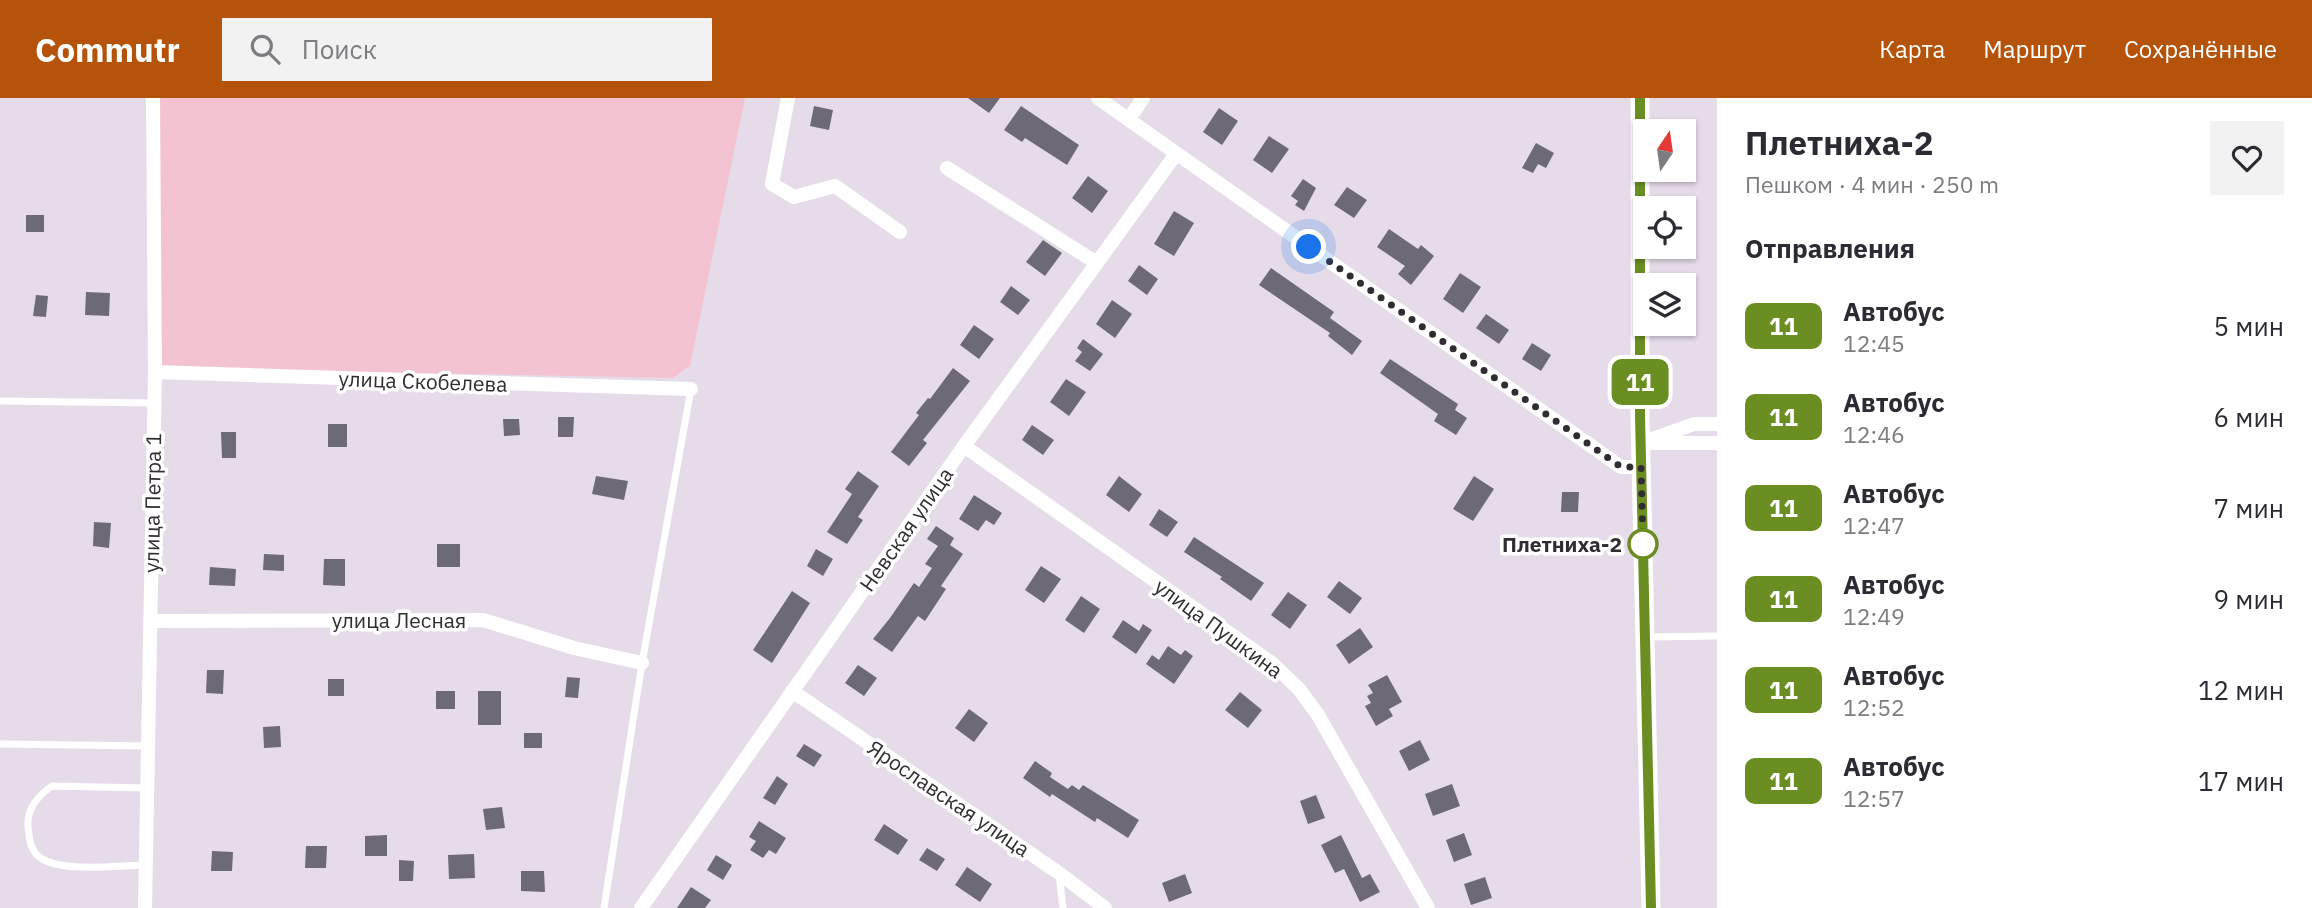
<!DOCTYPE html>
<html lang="ru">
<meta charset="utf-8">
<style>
body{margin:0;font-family:"IBM Plex Sans",sans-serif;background:#f2f2f3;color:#2b2b33;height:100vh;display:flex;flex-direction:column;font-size:26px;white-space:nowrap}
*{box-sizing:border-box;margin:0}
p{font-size:23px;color:#7c7c81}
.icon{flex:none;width:38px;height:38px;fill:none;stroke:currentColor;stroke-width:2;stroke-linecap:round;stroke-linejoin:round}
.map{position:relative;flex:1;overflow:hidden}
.panel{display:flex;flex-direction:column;background:#fff;width:595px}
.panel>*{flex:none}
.badge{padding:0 14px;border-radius:10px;font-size:24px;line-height:46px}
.needle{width:46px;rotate:13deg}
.controls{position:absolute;left:1633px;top:21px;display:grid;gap:14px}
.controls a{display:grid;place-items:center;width:63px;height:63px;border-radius:0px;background:#fff;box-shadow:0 2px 5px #0004;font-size:35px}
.you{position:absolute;width:35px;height:35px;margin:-18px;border:5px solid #fff;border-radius:50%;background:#1a73e8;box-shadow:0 0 0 10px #1a73e833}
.map>.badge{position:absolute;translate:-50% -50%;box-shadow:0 0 0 4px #fff}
h2{padding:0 28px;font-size:26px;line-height:63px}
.round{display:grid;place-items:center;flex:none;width:74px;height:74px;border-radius:0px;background:#f2f2f3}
.head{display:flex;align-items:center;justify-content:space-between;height:119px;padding:0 28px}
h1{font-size:33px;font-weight:800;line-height:52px}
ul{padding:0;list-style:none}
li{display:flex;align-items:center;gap:21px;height:91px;padding:0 28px}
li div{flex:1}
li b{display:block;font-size:26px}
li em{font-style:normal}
li .badge{min-width:77px;font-weight:700;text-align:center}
header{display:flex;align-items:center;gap:42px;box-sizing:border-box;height:98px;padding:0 35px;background:#b45309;color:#fff}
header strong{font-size:33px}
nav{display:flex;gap:38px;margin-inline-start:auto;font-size:24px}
.search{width:490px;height:63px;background:#f2f2f3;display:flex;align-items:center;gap:18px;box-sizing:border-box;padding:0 24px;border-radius:0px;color:#7c7c81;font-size:26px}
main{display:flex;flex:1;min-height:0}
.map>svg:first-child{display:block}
.green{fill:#f3c3d1}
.building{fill:#6d6977}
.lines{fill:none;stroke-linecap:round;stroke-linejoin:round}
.lane{stroke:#fff;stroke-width:7}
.street{stroke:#fff;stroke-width:14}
.secondary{stroke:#fff;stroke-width:19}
.line-casing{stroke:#fff;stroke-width:16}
.line{stroke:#6b8e23;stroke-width:10}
.walk{stroke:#302c31;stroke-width:7;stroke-dasharray:0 12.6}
.stop-dot{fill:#fff;stroke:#6b8e23;stroke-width:3.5}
.labels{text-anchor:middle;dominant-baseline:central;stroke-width:7;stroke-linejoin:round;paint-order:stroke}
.street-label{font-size:21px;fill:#302c31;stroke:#fff}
.stop-label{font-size:21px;font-weight:bold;fill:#302c31;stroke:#fff;text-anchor:end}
</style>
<header>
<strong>Commutr</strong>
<div class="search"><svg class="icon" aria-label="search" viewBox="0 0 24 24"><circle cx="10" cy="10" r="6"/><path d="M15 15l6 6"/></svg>Поиск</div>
<nav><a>Карта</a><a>Маршрут</a><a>Сохранённые</a></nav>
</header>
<main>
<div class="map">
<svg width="1717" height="810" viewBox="0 0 1717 810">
<rect width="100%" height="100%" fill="#e6dce9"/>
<path class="green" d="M160 0H745L690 268 673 280 157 270Z"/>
<path class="building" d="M968 0H1000L989 15Z
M814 8 833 12 829 32 810 28Z
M1021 8 1079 47 1067 67 1025 40 1022 44 1004 32Z
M1219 10 1238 23 1222 47 1203 34Z
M1269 38 1289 51 1272 75 1253 62Z
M1536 45 1554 55 1546 70 1538 66 1533 75 1522 70Z
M1088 78 1108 93 1092 115 1072 100Z
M1303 81 1316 90 1304 113 1295 107 1298 103 1291 98Z
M1347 89 1367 102 1354 120 1334 107Z
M1174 113 1194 125 1174 158 1154 146Z
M26 117H44V134H26Z
M1389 131 1418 151 1421 147 1434 158 1411 187 1398 176 1405 168 1377 149Z
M1043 142 1062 155 1045 178 1026 164Z
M1139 167 1158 181 1147 197 1128 183Z
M1271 170 1334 214 1330 220 1362 243 1352 257 1328 238 1330 235 1259 187Z
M1460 175 1481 189 1463 215 1443 201Z
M1011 188 1030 202 1018 217 1000 204Z
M86 194 110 195 109 218 85 217Z
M36 197 48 198 46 219 33 218Z
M1112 202 1132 216 1115 240 1096 226Z
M1486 216 1509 232 1499 246 1476 230Z
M974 227 994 241 979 261 960 247Z
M1083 241 1103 256 1090 273 1075 263 1082 254 1077 250Z
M1532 245 1551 257 1541 273 1522 261Z
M1390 261 1458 306 1455 312 1467 320 1456 337 1434 323 1438 316 1380 275Z
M953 270 970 283 923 342 927 345 909 368 891 354 919 317 916 315 928 300 930 301Z
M1066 281 1086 294 1069 318 1050 304Z
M558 319H574L573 339H558Z
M503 321H519L520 337 504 338Z
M328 326H347V349H328Z
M1032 327 1054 342 1043 357 1022 342Z
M221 334H236V360H222Z
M858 373 879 388 858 419 863 422 847 446 827 434 852 396 845 391Z
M596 378 628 383 624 402 592 396Z
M1119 378 1142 396 1129 414 1106 397Z
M1474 378 1494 391 1473 423 1453 411Z
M1562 394H1579L1578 414H1561Z
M974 397 1002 415 994 427 986 422 978 433 959 421Z
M1159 411 1178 424 1167 439 1149 427Z
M94 424 111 425 109 450 93 448Z
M936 428 954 440 950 447 963 456 941 488 946 491 925 523 918 518 892 554 873 541 890 520 914 485 919 489 932 470 925 466 938 448 927 441Z
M1194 439 1264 485 1251 503 1220 481 1222 479 1184 454Z
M437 446H460V469H437Z
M816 451 833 461 823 478 807 468Z
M264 456 284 457V473L263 472Z
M324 461H345V488L323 487Z
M1041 468 1061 481 1044 505 1025 492Z
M210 469 236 471 235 488 209 487Z
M1339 483 1362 500 1350 516 1327 499Z
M792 493 810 505 772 565 753 552Z
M1288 494 1307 507 1290 531 1271 517Z
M1081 498 1100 511 1084 535 1065 522Z
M1123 522 1139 533 1143 526 1152 532 1136 556 1112 539Z
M1360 530 1373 549 1349 566 1336 547Z
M1168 548 1181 557 1185 552 1193 558 1174 586 1146 566 1152 557 1159 562Z
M858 567 877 580 864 598 845 585Z
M207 572H224L223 596 206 595Z
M1387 577 1402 604 1389 611 1393 618 1376 628 1365 608 1371 605 1367 598 1373 595 1368 587Z
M567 579 580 580 578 600 565 599Z
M328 581H344V598H328Z
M436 593H455V611H436Z
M478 593H501V627H478Z
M1240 594 1262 612 1248 630 1225 612Z
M969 611 988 625 974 644 955 630Z
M280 628 281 649 264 650 263 629Z
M524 635H542V650H524Z
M1420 642 1430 662 1409 673 1399 653Z
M804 646 822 657 814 669 796 658Z
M1035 663 1052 675 1050 679 1068 691 1072 687 1079 692 1083 687 1139 722 1128 740 1097 720 1095 724 1052 696 1050 699 1023 680Z
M777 678 788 686 775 707 763 700Z
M1452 686 1460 708 1433 718 1425 696Z
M1316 697 1325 720 1308 726 1300 703Z
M502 709 505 730 486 732 483 711Z
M759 723 786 740 776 756 769 752 763 760 750 752 756 743 749 739Z
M884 726 908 742 898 757 874 742Z
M1464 735 1472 757 1454 764 1446 742Z
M387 737V758H365V738Z
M1341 737 1362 780 1370 776 1380 794 1360 804 1344 771 1335 775 1321 747Z
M306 748H327L326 770H305Z
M927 750 945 761 937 773 919 762Z
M212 753 233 754 232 773H211Z
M474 756 475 780 449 781 448 757Z
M716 757 732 767 723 782 707 772Z
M399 762 414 763 413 783H399Z
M967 769 992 786 980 804 955 787Z
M521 773H544L545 794 521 793Z
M1185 776 1192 795 1169 804 1162 785Z
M1485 779 1492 800 1471 807 1464 786Z
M691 789 711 802 705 810H677Z"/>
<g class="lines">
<path class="lane" d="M0 303 154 305
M1648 539 1717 538
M0 646 148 648
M146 767C119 767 59 776 38 758 30 751 29 739 28 728 27 710 38 698 52 688L147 690
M1059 776 1063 810
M604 810 642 565 691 291"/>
<path class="street" d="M788 0 772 86 794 99 835 88 900 134
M1098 0 1621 369H1641
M1129 21 1143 0
M947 70 1097 165
M155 274 691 291
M1641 345 1694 326H1717
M1653 345H1717
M964 348 1273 566 1299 591 1318 617 1428 810
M150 523 483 522 574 550 642 565
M792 593 1059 775 1105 810
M145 810 155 274 153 0
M641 810 964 348 1176 56"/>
<path class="secondary" d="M1640 0V318L1651 810"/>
</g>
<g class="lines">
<g class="line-casing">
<path id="line" d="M1640 0V317L1651 810"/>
</g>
<use href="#line" class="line"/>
<path class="walk" d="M1309 149 1621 369H1641L1643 446"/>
</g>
<circle class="stop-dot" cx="1643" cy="446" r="14"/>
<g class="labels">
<g class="street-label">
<text transform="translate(423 283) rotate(2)">улица Скобелева</text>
<text transform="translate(152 405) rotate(-89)">улица Петра 1</text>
<text transform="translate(906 431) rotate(-55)">Невская улица</text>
<text x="399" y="522">улица Лесная</text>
<text transform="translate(1219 530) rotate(36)">улица Пушкина</text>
<text transform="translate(949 700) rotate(34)">Ярославская улица</text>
</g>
<g class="stop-label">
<text x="1622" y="446">Плетниха-2</text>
</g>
</g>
</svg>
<div class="controls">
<a><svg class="needle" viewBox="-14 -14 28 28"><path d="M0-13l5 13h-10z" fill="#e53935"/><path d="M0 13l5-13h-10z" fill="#7c7c81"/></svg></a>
<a><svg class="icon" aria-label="locate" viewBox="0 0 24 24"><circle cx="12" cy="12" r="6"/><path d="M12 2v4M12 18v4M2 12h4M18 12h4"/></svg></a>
<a><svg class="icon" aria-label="layers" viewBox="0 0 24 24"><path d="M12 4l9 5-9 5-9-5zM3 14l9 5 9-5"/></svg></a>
</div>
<div class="you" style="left:1309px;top:149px"></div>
<b class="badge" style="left:1640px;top:284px;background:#6b8e23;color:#fff">11</b>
</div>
<section class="panel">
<div class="head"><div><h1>Плетниха-2</h1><p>Пешком · 4 мин · 250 m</p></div><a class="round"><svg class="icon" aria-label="heart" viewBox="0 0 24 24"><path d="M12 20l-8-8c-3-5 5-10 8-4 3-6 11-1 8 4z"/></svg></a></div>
<h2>Отправления</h2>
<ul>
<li><span class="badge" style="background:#6b8e23;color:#fff">11</span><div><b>Автобус</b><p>12:45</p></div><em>5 мин</em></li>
<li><span class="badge" style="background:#6b8e23;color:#fff">11</span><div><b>Автобус</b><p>12:46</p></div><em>6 мин</em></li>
<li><span class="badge" style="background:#6b8e23;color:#fff">11</span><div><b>Автобус</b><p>12:47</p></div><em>7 мин</em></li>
<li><span class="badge" style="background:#6b8e23;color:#fff">11</span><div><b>Автобус</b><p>12:49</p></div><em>9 мин</em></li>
<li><span class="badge" style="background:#6b8e23;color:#fff">11</span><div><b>Автобус</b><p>12:52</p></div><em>12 мин</em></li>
<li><span class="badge" style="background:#6b8e23;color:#fff">11</span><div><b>Автобус</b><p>12:57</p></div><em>17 мин</em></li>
</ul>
</section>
</main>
